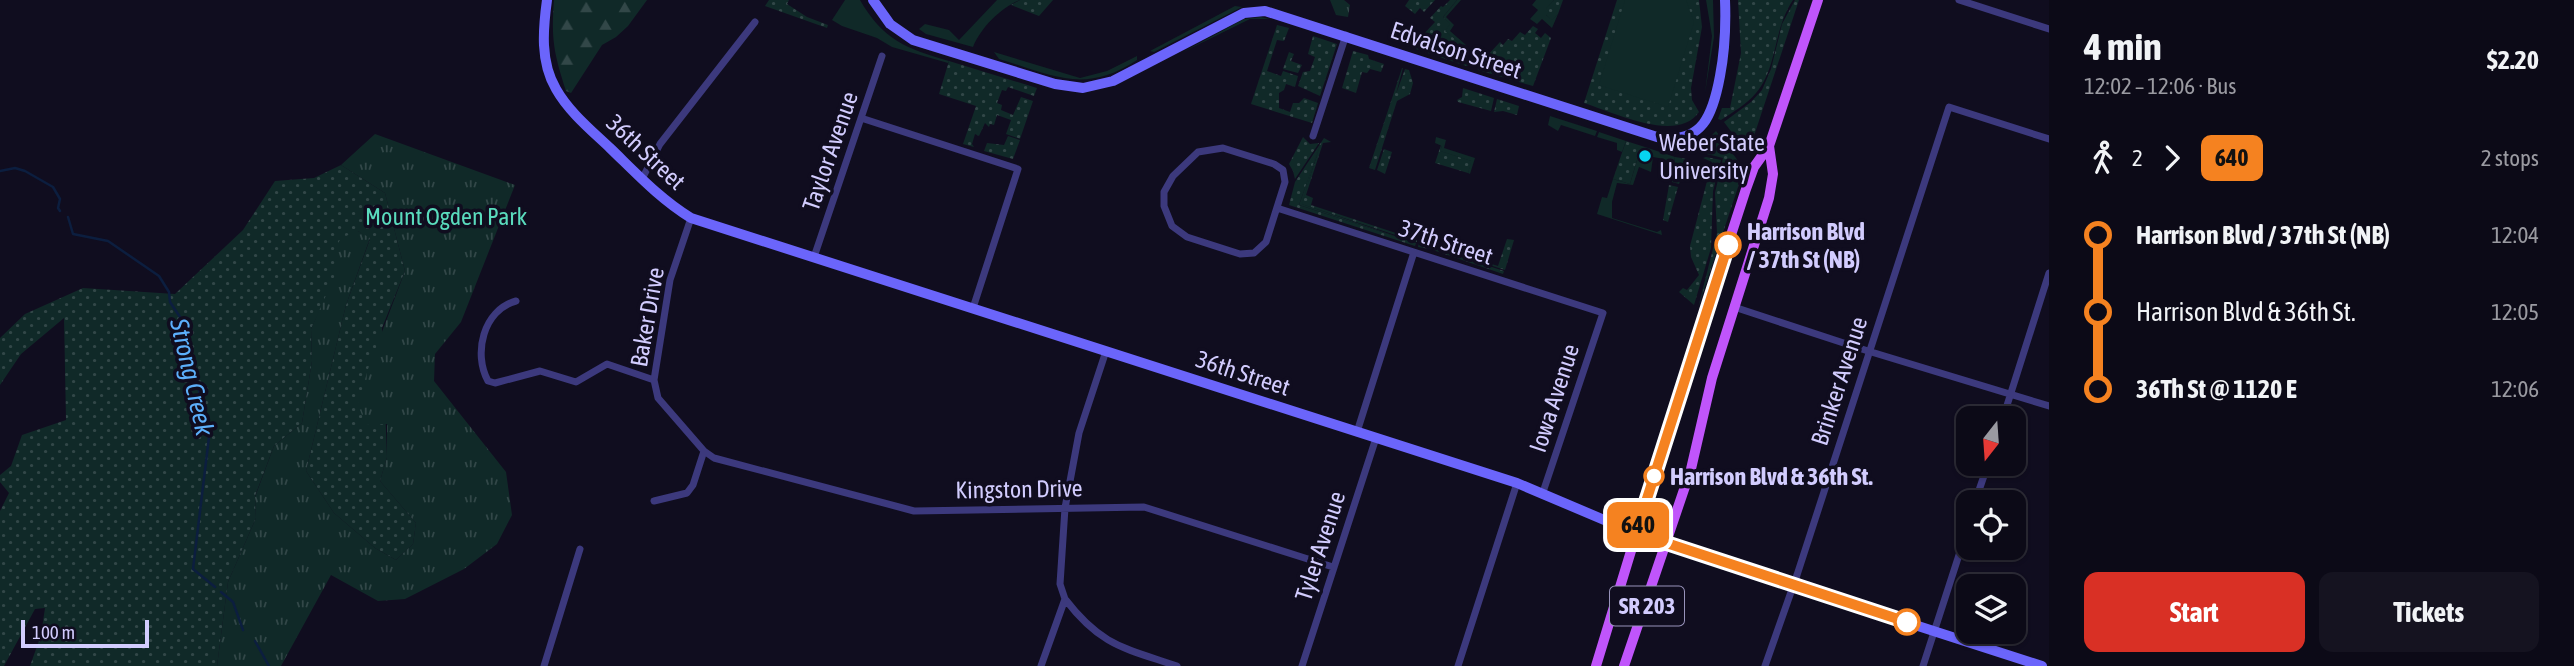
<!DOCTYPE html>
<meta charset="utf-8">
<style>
body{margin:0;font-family:"Asap Condensed",sans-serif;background:#151320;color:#f1f3f6;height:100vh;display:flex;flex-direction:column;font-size:26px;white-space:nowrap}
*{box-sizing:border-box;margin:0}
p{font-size:23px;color:#9a9aa1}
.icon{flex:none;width:38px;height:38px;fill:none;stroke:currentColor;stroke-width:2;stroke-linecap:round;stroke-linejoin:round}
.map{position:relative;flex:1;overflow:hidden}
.sheet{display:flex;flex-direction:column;background:#0c0a17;width:525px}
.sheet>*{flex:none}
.badge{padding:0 14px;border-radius:10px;font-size:24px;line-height:46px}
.needle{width:46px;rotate:197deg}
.fabs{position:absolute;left:1956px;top:406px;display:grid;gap:14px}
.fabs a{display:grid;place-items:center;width:70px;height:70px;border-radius:14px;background:#0c0a17;box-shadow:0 2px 5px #0004,0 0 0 2px #2c2b36;font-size:35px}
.scale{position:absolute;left:21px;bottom:18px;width:128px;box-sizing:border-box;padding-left:7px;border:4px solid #d2ccfe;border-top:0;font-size:19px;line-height:24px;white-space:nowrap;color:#d2ccfe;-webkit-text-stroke:5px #100d1f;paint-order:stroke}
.map>.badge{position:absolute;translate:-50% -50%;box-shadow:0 0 0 4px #fff}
.legs{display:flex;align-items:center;gap:10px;height:77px;padding:0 35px;font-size:23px}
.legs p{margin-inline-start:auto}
.headline{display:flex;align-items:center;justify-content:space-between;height:119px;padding:0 35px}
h1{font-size:38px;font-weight:700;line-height:52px}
.action{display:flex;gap:14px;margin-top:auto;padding:14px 35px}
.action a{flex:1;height:80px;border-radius:14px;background:#d93025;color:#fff;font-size:28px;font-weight:700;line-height:80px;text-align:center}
.action a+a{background:#151320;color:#f1f3f6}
ul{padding:0 35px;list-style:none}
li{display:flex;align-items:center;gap:24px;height:77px;font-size:26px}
li i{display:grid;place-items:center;width:10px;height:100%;margin:0 9px;background:currentColor}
li i::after{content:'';width:18px;height:18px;margin:-9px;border:5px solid;border-radius:50%;background:#0c0a17}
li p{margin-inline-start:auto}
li:first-child i{background:linear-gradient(#0000 50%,currentColor 0)}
li:last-child i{background:linear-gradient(currentColor 50%,#0000 0)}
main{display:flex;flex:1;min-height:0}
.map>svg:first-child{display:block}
.grass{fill:url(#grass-dots)}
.forest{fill:url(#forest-firs)}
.park{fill:url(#park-tufts)}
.garden{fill:#102928}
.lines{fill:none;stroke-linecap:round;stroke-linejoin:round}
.stream{stroke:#0c1e3f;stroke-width:2.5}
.street{stroke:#3c397d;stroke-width:7}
.secondary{stroke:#6b65fb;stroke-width:10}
.primary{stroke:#c055fb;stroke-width:10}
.line-1-casing{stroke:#fff;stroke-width:16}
.line-1{stroke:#f58220;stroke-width:10}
.poi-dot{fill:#06d5f0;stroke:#100d1f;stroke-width:2.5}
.stop-1-dot{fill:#fff;stroke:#f58220;stroke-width:3.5}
.labels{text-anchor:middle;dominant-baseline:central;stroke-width:7;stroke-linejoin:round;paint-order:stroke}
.shield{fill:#100d1f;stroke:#9893bb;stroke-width:2}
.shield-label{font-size:23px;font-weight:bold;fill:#d2ccfe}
.street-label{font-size:24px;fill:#d2ccfe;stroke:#100d1f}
.poi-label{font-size:24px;fill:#d2ccfe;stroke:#100d1f;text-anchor:start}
.park-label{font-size:24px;fill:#5adbbd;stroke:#100d1f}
.stop-label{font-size:24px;font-weight:bold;fill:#d2ccfe;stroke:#100d1f;text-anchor:start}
.water-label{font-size:26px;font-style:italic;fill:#5caffb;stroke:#100d1f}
</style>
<main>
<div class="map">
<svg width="2049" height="666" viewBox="0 0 2049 666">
<defs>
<pattern id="grass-dots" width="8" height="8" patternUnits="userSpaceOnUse" patternTransform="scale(1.75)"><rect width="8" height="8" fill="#102928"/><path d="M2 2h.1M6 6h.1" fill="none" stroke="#324748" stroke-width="1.8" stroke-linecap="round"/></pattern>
<pattern id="forest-firs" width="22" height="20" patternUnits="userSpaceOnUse" patternTransform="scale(1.75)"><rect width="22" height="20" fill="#102928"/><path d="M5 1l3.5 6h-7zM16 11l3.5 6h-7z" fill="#324748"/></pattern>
<pattern id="park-tufts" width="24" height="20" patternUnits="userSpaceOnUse" patternTransform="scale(1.75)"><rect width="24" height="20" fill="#102928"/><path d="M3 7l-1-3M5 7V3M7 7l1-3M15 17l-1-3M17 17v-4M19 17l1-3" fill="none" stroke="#324748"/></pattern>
</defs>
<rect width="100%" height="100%" fill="#100d1f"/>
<path class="grass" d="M769 0H789L787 4 807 17 828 25 827 28 765 6Z
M1020 0H1053L1039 16 1011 5Z
M1409 0H1435L1424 12 1420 8 1415 14 1405 6Z
M1450 0H1457L1443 17 1451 24 1446 31 1463 46 1466 66 1410 47 1418 33 1422 36 1435 22 1430 18 1441 6 1443 7Z
M1554 0H1563L1558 14 1552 21 1546 15 1545 9Z
M1617 0H1699L1702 27 1691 88 1692 100 1699 112C1677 144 1613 112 1584 103Z
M1738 0H1793C1773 29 1778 67 1756 93 1747 104 1733 112 1721 120L1718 119 1722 108H1730L1741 53Z
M1795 0H1799L1748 154 1724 122 1751 102 1762 90 1771 69 1782 24Z
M1277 25 1289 28 1284 41 1277 40 1267 71 1281 76 1283 71 1298 76 1295 87 1286 84 1284 90 1279 93V108L1290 112 1293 103H1299L1304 98 1318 103 1312 123 1251 104Z
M1533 26 1538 29 1535 33 1541 38 1545 33 1551 38 1533 86 1478 70 1474 48 1477 45 1488 55 1500 42 1503 45 1508 39 1512 41 1520 32 1525 35Z
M1313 36 1337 44 1320 96 1298 86 1303 72 1310 71 1315 57 1308 54Z
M1353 51 1368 55 1369 59 1384 64 1381 72 1370 69 1367 73 1362 72 1356 93 1342 88Z
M1289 52 1294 54 1291 61 1302 65 1298 73 1283 69Z
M949 61 1037 88 1034 96 1008 87 1006 91 1002 90 997 103 1002 105 1001 110 1013 115 1021 97 1033 101 1020 139 1006 134 1011 120 997 115 994 125 990 124 989 127 985 123 979 136 975 134 972 144 974 147 963 144 976 106 939 94Z
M1402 68H1403L1396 94 1405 69 1409 70 1413 83 1410 94 1397 101 1375 170 1369 168Z
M1463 88 1494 98 1491 111 1458 102 1457 100 1462 97Z
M1497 99 1519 106 1517 115 1503 111 1494 112Z
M1716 131 1744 169 1698 308 1717 233 1715 193 1723 158 1707 154C1703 144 1709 138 1716 131Z
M1008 136 1020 140 1013 159 984 151 987 143 1004 145Z
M1303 137 1310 144 1319 143 1295 179 1293 171 1289 164Z
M1324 138 1331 142 1323 143 1306 195 1313 198 1311 205 1417 240V242L1301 204 1319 149 1299 205 1416 243 1415 246 1289 205 1295 182Z
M1626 141 1648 148 1646 162 1637 160 1630 184 1613 179Z
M1441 145H1442L1441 151 1472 161 1468 173 1435 163Z
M1384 149 1392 152 1385 174 1377 170Z
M1675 157 1687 159 1679 184 1672 182Z
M1706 157 1721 160 1713 191 1711 248 1694 305 1679 292 1683 288 1687 290 1699 275 1691 257 1690 246 1712 162 1703 158Z
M341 165 385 193 405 271 382 328 387 457 380 481 416 523 413 544 396 560 375 548 334 513 306 471 346 305 370 239 358 231 311 329 312 361 302 423 274 446 255 496 256 518 228 582 217 666H30L41 635 45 608 35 609 4 666H0V511L9 493 0 482V475L11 466 22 435 66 420 64 318 21 354 0 385V338L25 314 83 288 175 294 243 230 275 181 314 178Z
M1669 185 1678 187 1668 222 1663 220Z
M1507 239 1514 240 1505 270 1420 242 1498 266Z
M1419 243 1504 271 1503 274 1430 249 1418 247Z"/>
<path class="forest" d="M554 0H647L628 26 616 37 602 45 571 93 566 91C554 53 551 40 554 0Z"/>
<path class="park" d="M1330 0H1344L1350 5 1348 17 1336 15Z
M375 134 515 185 461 322 435 354 434 381 506 472 512 515 497 544 464 569 405 599 378 601 331 575 281 666H217L228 582 256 518 255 497 274 446 302 423 312 361 311 329 339 266 333 252 341 238 358 231 370 238 346 305 306 471 334 513 375 548 396 560 413 544 416 523 380 481 387 457V424L366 425 358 405 368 369 405 271 385 193 341 165Z"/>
<path class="garden" d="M845 0H860C883 40 907 49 949 61L948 63 892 47 877 38 842 26 832 20Z
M997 0H1020C1002 7 981 27 973 47L926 34 919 29 925 24 949 30 959 40Z
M1457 0H1461L1446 17 1454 25 1450 31 1466 45 1469 66H1466L1463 46 1445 31 1450 24 1443 17Z
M1536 0H1554L1546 9 1549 12 1546 15 1552 20 1558 14 1552 28 1542 19 1537 24 1530 19 1538 10 1532 5Z
M1625 0H1686L1694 22 1668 107 1599 85Z
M1706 0H1713L1714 37 1705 93 1712 36Z
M1235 6 1242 7 1154 52 1150 51Z
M1261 17 1270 19H1250L1181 53 1244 19Z
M994 52 1080 78 1107 71 1137 56V60C1084 95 1053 75 999 59Z
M1550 116 1597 131 1595 136 1561 125 1558 131 1548 125Z
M1599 132 1626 141 1622 152 1617 150V143L1597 137Z
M1436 137 1446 140 1444 148 1475 158 1470 174 1468 173 1471 161 1440 151 1442 146 1435 143Z
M1320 144 1302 204 1416 243 1299 205Z
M1648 148 1675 157 1672 176V165L1665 164 1664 159 1653 157 1651 172 1639 167 1633 185 1617 183 1612 202V218L1657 232 1661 230 1662 235 1597 214 1602 197 1607 198 1613 179 1630 184 1637 160 1646 162Z"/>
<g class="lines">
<path class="stream" d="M0 171 15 168 25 171 53 187 60 199 58 208 60 211
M68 217 73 234 108 241 159 276 169 292 170 302 180 317 188 339 209 437 193 569 215 587
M221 592 233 602 243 630
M255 641 269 666"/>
<path class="street" d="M1959 0 2049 29
M861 118 1018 169 973 308
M1313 136 1346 35
M1223 148 1274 164 1283 170 1285 182 1266 242 1254 253 1240 254 1187 237 1172 226 1164 206V192L1173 176 1198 152Z
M642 179 660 144 755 22
M1277 208 1603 313 1542 495
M691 218 670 280 654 380 658 398 704 451 714 458 914 511 1144 507 1333 567
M814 257 882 56
M516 301C483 310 473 354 488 381L495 383 540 371 576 382 607 364 654 380
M1734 307 1868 351 2049 406
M2003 418 2049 273
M1357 432 1414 252
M654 501 687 493 693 485 704 451
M1975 502 1988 464
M1065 599C1101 646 1124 648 1177 666
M544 666 580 549
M1041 666 1065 599 1060 584 1065 508 1079 433 1106 351
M1302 666 1376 438
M1458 666 1517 483
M1765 666 1797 575 1949 107 2049 139
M1923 666 1969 524"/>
<path class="secondary" d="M547 0C543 29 540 62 556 89 569 112 591 130 610 148 636 173 660 199 691 218L1517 483 1649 539 2042 666
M873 0 890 24 913 40 1055 84 1083 88 1113 81 1244 13 1265 11 1657 137C1703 145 1713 114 1720 76 1725 50 1726 26 1725 0"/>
<path class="primary" d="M1596 666 1673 413 1746 189 1754 167 1769 146 1818 0
M1624 666 1691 469 1712 378 1769 198 1773 174 1769 146"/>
</g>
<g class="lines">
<g class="line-1-casing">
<path id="line-1" d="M1728 245 1636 533 1907 622"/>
</g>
<use href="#line-1" class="line-1"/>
</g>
<circle class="poi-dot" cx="1645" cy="156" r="7"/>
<g class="stop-1-dot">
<circle cx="1728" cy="245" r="12"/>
<circle cx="1654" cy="476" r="9"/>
<circle cx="1907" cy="622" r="12"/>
</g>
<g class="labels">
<rect class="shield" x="1610" y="586.5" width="74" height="39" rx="5"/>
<g class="shield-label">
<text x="1647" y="606">SR 203</text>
</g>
<g class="street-label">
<text transform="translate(1456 50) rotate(18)">Edvalson Street</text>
<text transform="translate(830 151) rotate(-71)">Taylor Avenue</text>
<text transform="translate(646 152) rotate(43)">36th Street</text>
<text transform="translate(1446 242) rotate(18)">37th Street</text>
<text transform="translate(647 317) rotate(-80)">Baker Drive</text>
<text transform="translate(1243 373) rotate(18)">36th Street</text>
<text transform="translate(1839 381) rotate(-72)">Brinker Avenue</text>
<text transform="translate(1554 398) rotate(-72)">Iowa Avenue</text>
<text transform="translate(1019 489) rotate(-1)">Kingston Drive</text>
<text transform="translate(1320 546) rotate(-72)">Tyler Avenue</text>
</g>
<g class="poi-label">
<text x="1659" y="142">Weber State<tspan x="1659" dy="28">University</tspan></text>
</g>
<g class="park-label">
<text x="446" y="216">Mount Ogden Park</text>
</g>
<g class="stop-label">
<text x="1747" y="231">Harrison Blvd<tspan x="1747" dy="28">/ 37th St (NB)</tspan></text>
<text x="1670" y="476">Harrison Blvd &amp; 36th St.</text>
</g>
<g class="water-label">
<text transform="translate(192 377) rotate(77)">Strong Creek</text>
</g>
</g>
</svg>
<div class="fabs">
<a><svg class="needle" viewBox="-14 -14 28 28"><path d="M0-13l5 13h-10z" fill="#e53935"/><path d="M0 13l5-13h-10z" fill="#9a9aa1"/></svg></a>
<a><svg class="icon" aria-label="locate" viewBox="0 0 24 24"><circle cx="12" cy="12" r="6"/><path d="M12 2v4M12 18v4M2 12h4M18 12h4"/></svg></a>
<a><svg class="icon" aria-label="layers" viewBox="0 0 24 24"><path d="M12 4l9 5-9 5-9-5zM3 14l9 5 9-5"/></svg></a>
</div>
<div class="scale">100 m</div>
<b class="badge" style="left:1638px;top:525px;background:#f58220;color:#111">640</b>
</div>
<section class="sheet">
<div class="headline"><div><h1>4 min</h1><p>12:02 – 12:06 · Bus</p></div><b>$2.20</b></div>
<div class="legs"><svg class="icon" aria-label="walk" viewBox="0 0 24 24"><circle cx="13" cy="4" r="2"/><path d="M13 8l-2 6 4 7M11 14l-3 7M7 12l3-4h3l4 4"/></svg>2<svg class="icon" aria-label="forward" viewBox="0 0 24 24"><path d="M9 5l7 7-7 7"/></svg><b class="badge" style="background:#f58220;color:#111">640</b><p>2 stops</p></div>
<ul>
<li><i style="color:#f58220"></i><b>Harrison Blvd / 37th St (NB)</b><p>12:04</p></li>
<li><i style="color:#f58220"></i><span>Harrison Blvd &amp; 36th St.</span><p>12:05</p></li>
<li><i style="color:#f58220"></i><b>36Th St @ 1120 E</b><p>12:06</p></li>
</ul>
<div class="action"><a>Start</a><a>Tickets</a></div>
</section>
</main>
